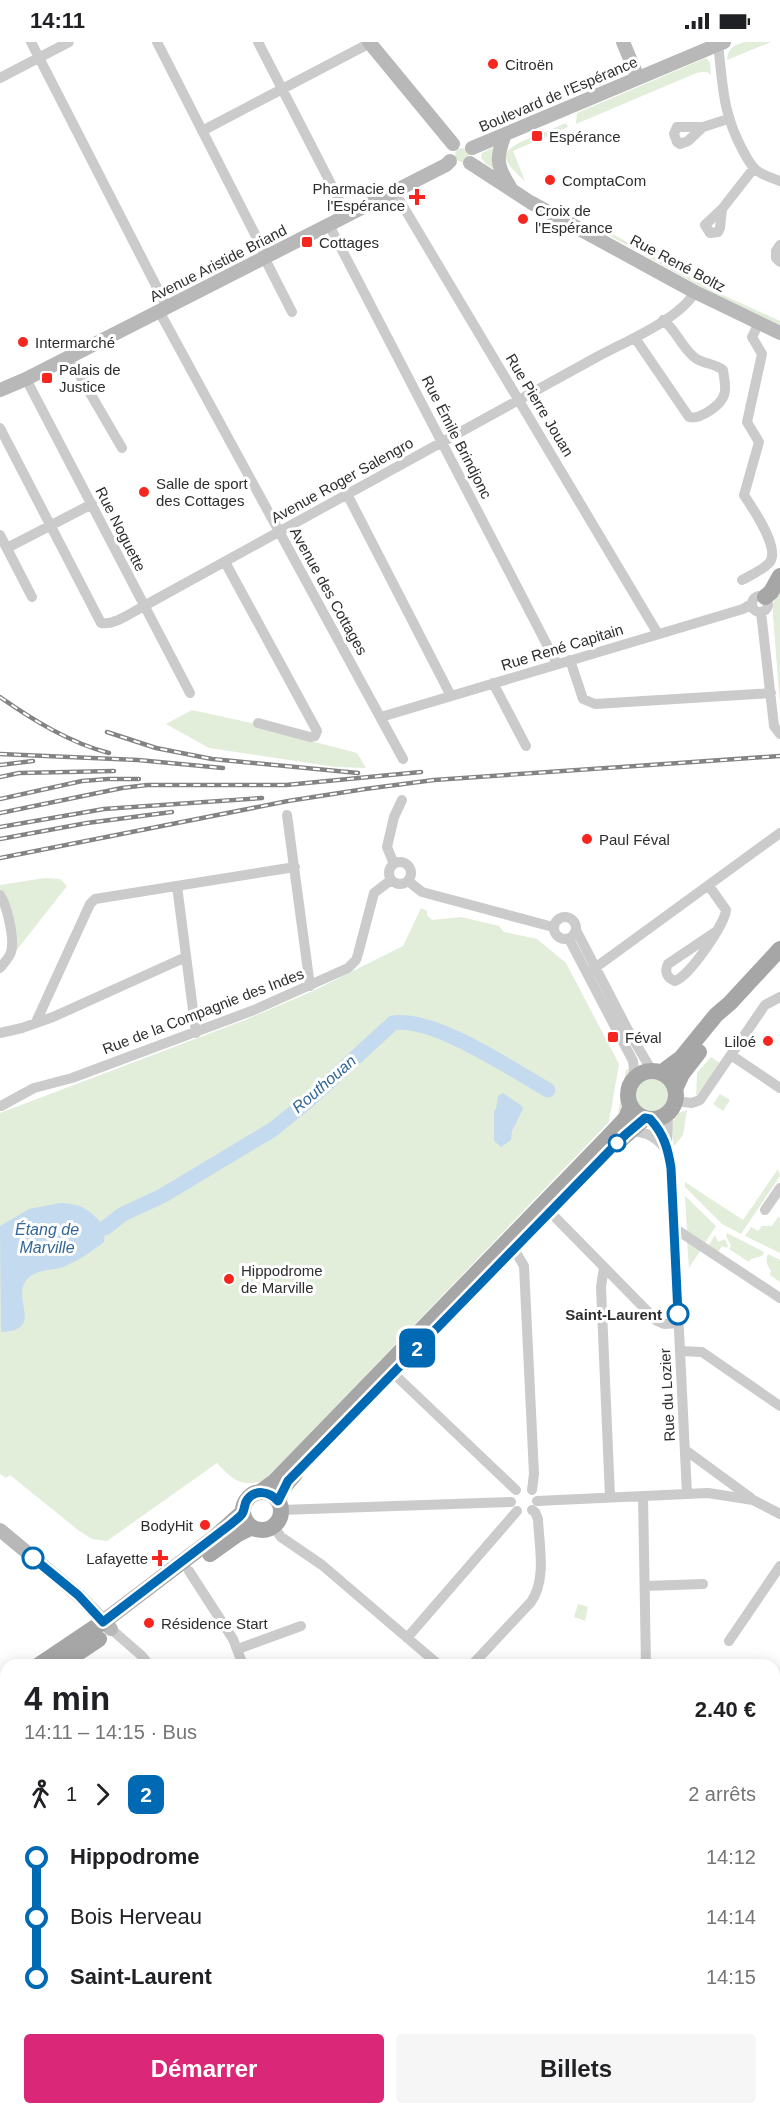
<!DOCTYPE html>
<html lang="fr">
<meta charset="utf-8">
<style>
body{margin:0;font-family:Helvetica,sans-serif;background:#f6f6f6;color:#202124;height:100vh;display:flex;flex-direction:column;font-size:22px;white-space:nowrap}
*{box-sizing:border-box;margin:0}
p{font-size:20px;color:#757577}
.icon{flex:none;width:33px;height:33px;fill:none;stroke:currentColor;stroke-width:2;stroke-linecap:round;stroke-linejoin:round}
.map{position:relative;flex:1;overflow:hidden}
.drawer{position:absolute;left:0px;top:1617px;width:780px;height:456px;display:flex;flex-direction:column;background:#fff;border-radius:18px 18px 0 0;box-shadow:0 3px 15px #0003}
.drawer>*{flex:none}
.badge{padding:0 12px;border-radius:9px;font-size:21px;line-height:39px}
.map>.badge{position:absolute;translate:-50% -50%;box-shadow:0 0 0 3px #fff}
.legs{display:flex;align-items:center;gap:9px;height:66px;padding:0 24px;font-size:20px}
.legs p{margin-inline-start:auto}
.head{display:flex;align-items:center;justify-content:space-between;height:102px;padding:0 24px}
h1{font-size:33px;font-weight:700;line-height:45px}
.action{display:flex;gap:12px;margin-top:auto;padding:12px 24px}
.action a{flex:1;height:69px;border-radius:6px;background:#db2777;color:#fff;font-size:24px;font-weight:700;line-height:69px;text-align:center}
.action a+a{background:#f6f6f6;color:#202124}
ul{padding:0 24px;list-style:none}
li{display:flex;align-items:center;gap:21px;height:60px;font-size:22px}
li i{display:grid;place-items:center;width:9px;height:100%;margin:0 8px;background:currentColor}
li i::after{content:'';width:15px;height:15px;margin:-8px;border:4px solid;border-radius:50%;background:#fff}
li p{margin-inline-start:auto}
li:first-child i{background:linear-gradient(#0000 50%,currentColor 0)}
li:last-child i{background:linear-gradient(currentColor 50%,#0000 0)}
.status{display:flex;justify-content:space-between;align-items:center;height:42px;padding:0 30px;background:#fff;direction:ltr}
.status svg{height:16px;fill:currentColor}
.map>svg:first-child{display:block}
.green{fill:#e2edda}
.water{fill:#c4daef}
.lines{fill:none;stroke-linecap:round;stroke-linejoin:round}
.river{stroke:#c4daef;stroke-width:15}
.street{stroke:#cbcbcb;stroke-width:10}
.secondary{stroke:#b8b8b8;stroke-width:14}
.primary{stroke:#a6a6a6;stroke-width:16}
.rail-casing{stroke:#838383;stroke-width:4.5}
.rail{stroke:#fff;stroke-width:2;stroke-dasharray:7;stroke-linecap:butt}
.line-1-casing{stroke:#fff;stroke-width:14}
.line-1{stroke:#0069b4;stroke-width:9}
.poi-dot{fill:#f52520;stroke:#fff;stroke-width:2}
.stop-1-dot{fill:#fff;stroke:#0069b4;stroke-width:3}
.labels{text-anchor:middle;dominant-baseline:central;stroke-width:6;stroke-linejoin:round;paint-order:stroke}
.poi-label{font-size:15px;fill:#2e2e2e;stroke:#fff;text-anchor:start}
.street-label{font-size:15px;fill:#2e2e2e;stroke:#fff}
.stop-label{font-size:15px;font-weight:bold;fill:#2e2e2e;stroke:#fff;text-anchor:end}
.water-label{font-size:16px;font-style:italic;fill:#346797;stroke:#fff}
</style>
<div class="status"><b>14:11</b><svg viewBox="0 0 49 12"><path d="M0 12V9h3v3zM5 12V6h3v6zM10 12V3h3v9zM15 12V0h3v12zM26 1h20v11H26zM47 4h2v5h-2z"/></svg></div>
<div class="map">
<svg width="780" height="2073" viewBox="0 0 780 2073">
<rect width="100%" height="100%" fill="#fff"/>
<path class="green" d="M744 0H771L727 18C728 6 733 4 744 0Z
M706 16 710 21 711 33C705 28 701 30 694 32L576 82 577 71Z
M566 81 568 85 513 109 525 139C498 115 499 109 532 95L534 97 541 94 540 92Z
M496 104 495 128 486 122 481 116 482 111Z
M455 113a7 7 0 1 1 14 0a7 7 0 1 1-14 0Z
M607 189 725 254 780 279V283L723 257 603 190Z
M780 544V661L773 575V562Z
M192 668 256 682 315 700 357 711 366 726 336 725 209 706 166 682Z
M45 836 60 837 67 844 16 909 0 850V843Z
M421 866 427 869V873L432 878 461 875 499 884 504 890 537 897 566 921 619 1022 609 1080 265 1438C241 1446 233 1438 217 1421L107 1499 92 1497 78 1488 10 1433 6 1436 0 1432V1071L245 978 313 949 403 904Z
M711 1015 720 1021 696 1054 697 1031Z
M629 1027C630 1035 627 1040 625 1048 623 1057 624 1064 620 1074L618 1072 626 1028Z
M635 1053a18 18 0 1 1 36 0a18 18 0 1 1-36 0Z
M720 1052 730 1058 723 1069 713 1062Z
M687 1068 683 1093 674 1104 671 1084 676 1072Z
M778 1127 780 1134 741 1192 722 1182 685 1145V1140L743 1178Z
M685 1154 716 1184 705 1201 687 1189Z
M778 1175 780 1176V1211L745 1194 751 1185 758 1189 762 1184H772Z
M727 1191 764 1210 762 1214 751 1217 749 1220 729 1207 731 1204 726 1194Z
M715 1193 718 1200 725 1197 728 1204 727 1206 722 1204 718 1210 708 1204Z
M687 1198 701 1208 689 1226Z
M768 1212 780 1218V1240L770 1233 771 1229C767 1223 765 1219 768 1212Z
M578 1562 588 1565 585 1579 574 1575Z"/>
<path class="water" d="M503 1051 522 1064 523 1067 512 1089 511 1098 501 1105 494 1099V1069L496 1067 498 1054Z
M60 1161C83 1162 91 1168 105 1186L104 1200C91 1210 78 1219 63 1225 51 1229 33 1227 25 1240 13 1259 44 1288 1 1290L0 1184 29 1167Z"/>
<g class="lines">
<path class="river" d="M105 1186 123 1172 162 1154 272 1088 307 1060 393 981C433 974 511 1027 548 1048"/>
<path class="street" d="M31 0 167 265
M157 0 262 206 266 219 292 270
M258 0 347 173
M718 2C723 43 722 69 742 107 746 114 749 121 755 127 761 133 772 136 780 139
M0 36 69 0
M703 85 688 99 680 102 677 100 674 92 677 85H703L728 77
M202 89 370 1
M394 149 658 592
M722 167 720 186 718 190 710 191 705 183 722 167 754 126
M329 183 557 622
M780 203 776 209V216L780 220
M159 269 403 717
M635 296 689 375C700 378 721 363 724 353 727 346 724 336 723 328 714 321 702 322 694 315 681 304 676 288 663 278
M69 315 122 406
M26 337 190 651
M0 386 101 581C116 583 132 570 144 564L595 316C624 300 679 278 695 250
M347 452 451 654
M0 493 32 555
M7 506 92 462
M225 520 317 689 315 694 310 695 258 681
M742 538C751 533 763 528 770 520 780 505 753 467 744 453L759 400 747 380 762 312 752 295 759 281
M752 562a8 8 0 1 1 16 0a8 8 0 1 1-16 0Z
M761 570 774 684 780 692
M570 618 583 657 595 662 771 651
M493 641 526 704
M381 675 743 567 751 562
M287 773 310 944
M389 831a11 11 0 1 1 22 0a11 11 0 1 1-22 0Z
M394 822 387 805 394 775 402 758
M408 839 422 850 553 885
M177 844 196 991
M709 844 726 868C725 882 689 935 675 939 667 936 664 930 668 922L717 889
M0 853C7 863 15 898 11 910 9 916 4 921 0 926
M554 886a11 11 0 1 1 22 0a11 11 0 1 1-22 0Z
M576 888 629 990 652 1029
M569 897 633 1019 635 1037
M588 931 780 791
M36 980 90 862 95 857 295 825
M0 991 22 986 53 975 186 915
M731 1013 780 1046
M675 1059 692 1061 700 1058 765 963 780 955
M1 1064 34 1046 72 1036 254 968 348 926 356 918 358 912 374 851 391 838
M668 1071 667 1103 671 1126 687 1452
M650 1077 666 1100
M629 1089C648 1090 657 1095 668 1110
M765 1168 780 1146
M550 1170 657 1279 664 1282 678 1281
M674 1186 780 1256
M514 1207 524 1224 534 1432 532 1448
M604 1225 601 1245 610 1455
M680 1309 702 1310 780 1364
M393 1331 516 1448
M685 1411 688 1410 751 1456
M643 1454 646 1623
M537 1459 708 1451 753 1458 780 1472
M281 1468 511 1460
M273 1484 281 1495 322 1523 439 1623
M189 1529 233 1597 243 1623
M645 1544 703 1542
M111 1587 142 1614 149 1623
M407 1596 517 1469
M729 1599 780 1524
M238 1607 301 1584
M472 1623 531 1560C547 1537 539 1504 538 1477L535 1470 532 1468
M774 1705 780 1694
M0 1781 6 1757
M774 1807 780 1811
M774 1845H780
M0 1961 6 1952
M774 2027H780
M122 2067 129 2073
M341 2067 343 2073
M408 2067 409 2073
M18 2073 26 2067
M387 2073 400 2067
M636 2073 643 2067"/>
<path class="secondary" d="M369 0 453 102
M623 0 638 36
M505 92C496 116 496 123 510 145
M472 106 724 0
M470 121 530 160 695 250 780 291
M0 348 26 337 446 123 450 119
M0 1488 78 1553 111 1587"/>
<path class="primary" d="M765 555 771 550 780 534
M628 1053a24 24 0 1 1 48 0a24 24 0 1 1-48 0Z
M661 1031 681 1016 716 973 730 961 780 907
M675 1047 682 1032 699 1010
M616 1102 645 1076
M260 1450 274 1440 608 1095 626 1076 631 1064
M243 1469a19 19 0 1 1 38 0a19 19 0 1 1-38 0Z
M278 1459 282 1447 295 1432
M210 1512 238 1492 252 1485
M39 1623 103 1580 215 1495 243 1470
M60 1623 99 1597
M0 1646 6 1642"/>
<g class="rail-casing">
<path id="rail" d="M0 655C33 678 70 701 109 711
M107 690 156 706 212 717 358 731
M0 712 138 718 223 726
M0 723 33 719
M0 735 19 731 114 729
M0 757 82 739 108 737H139
M0 771 122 746 147 743H286L421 730
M0 785 104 767 262 756
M0 797 87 781 172 770
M0 816 288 759 365 747 434 738 780 714"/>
</g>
<use href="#rail" class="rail"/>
</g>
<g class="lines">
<g class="line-1-casing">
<path id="line-1" d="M33 1516 78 1553 103 1580 231 1482C234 1479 240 1475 242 1472 245 1468 244 1462 247 1458 255 1447 269 1449 278 1459L288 1439 625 1093 645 1076 650 1077C664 1092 668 1107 671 1126L678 1272"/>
</g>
<use href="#line-1" class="line-1"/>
</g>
<g class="poi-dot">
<circle cx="493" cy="22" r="6"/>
<rect x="531" y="88" width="12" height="12" rx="3"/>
<circle cx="550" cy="138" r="6"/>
<path d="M414 146h6v6h6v6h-6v6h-6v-6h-6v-6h6z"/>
<circle cx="523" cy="177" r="6"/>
<rect x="301" y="194" width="12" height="12" rx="3"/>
<circle cx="23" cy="300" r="6"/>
<rect x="41" y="330" width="12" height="12" rx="3"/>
<circle cx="144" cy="450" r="6"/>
<circle cx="587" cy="797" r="6"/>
<rect x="607" y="989" width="12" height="12" rx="3"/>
<circle cx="768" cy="999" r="6"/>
<circle cx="229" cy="1237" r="6"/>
<circle cx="205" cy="1483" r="6"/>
<path d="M157 1507h6v6h6v6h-6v6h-6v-6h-6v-6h6z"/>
<circle cx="149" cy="1581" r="6"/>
</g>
<g class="stop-1-dot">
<circle cx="617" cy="1101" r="8"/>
<circle cx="678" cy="1272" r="10"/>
<circle cx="33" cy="1516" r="10"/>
</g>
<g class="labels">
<g class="poi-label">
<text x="505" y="22">Citroën</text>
<text x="549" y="94">Espérance</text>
<text x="562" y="138">ComptaCom</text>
<text x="405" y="146" text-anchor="end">Pharmacie de<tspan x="405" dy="17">l'Espérance</tspan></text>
<text x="535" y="168">Croix de<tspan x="535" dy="17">l'Espérance</tspan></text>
<text x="319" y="200">Cottages</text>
<text x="35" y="300">Intermarché</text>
<text x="59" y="327">Palais de<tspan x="59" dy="17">Justice</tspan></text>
<text x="156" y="441">Salle de sport<tspan x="156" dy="17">des Cottages</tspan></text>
<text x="599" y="797">Paul Féval</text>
<text x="625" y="995">Féval</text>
<text x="756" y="999" text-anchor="end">Liloé</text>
<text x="241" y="1228">Hippodrome<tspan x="241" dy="17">de Marville</tspan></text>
<text x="193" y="1483" text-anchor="end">BodyHit</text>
<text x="148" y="1516" text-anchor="end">Lafayette</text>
<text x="161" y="1581">Résidence Start</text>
</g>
<g class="street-label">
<text transform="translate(558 52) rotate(-23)">Boulevard de l'Espérance</text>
<text transform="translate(218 221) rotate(-27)">Avenue Aristide Briand</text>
<text transform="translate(678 221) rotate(28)">Rue René Boltz</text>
<text transform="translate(540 363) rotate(59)">Rue Pierre Jouan</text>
<text transform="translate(457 395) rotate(63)">Rue Émile Brindjonc</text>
<text transform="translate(342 438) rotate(-29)">Avenue Roger Salengro</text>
<text transform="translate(121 487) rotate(63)">Rue Noguette</text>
<text transform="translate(329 549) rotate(61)">Avenue des Cottages</text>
<text transform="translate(562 605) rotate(-17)">Rue René Capitain</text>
<text transform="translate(203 969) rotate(-21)">Rue de la Compagnie des Indes</text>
<text transform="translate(667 1353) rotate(-93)">Rue du Lozier</text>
</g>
<g class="stop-label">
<text x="662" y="1272">Saint-Laurent</text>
</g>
<g class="water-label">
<text transform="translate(324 1042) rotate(-41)">Routhouan</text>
<text x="47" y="1187">Étang de<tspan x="47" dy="18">Marville</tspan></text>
</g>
</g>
</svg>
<b class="badge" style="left:417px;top:1306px;background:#0069b4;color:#fff">2</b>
<section class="drawer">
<div class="head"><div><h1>4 min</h1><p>14:11 – 14:15 · Bus</p></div><b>2.40 €</b></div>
<div class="legs"><svg class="icon" aria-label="walk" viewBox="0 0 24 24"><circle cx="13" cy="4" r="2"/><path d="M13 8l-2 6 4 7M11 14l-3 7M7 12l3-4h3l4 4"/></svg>1<svg class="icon" aria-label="forward" viewBox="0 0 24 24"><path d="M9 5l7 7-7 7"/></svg><b class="badge" style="background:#0069b4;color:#fff">2</b><p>2 arrêts</p></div>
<ul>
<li><i style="color:#0069b4"></i><b>Hippodrome</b><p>14:12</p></li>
<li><i style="color:#0069b4"></i><span>Bois Herveau</span><p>14:14</p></li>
<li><i style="color:#0069b4"></i><b>Saint-Laurent</b><p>14:15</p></li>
</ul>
<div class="action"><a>Démarrer</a><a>Billets</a></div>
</section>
</div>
